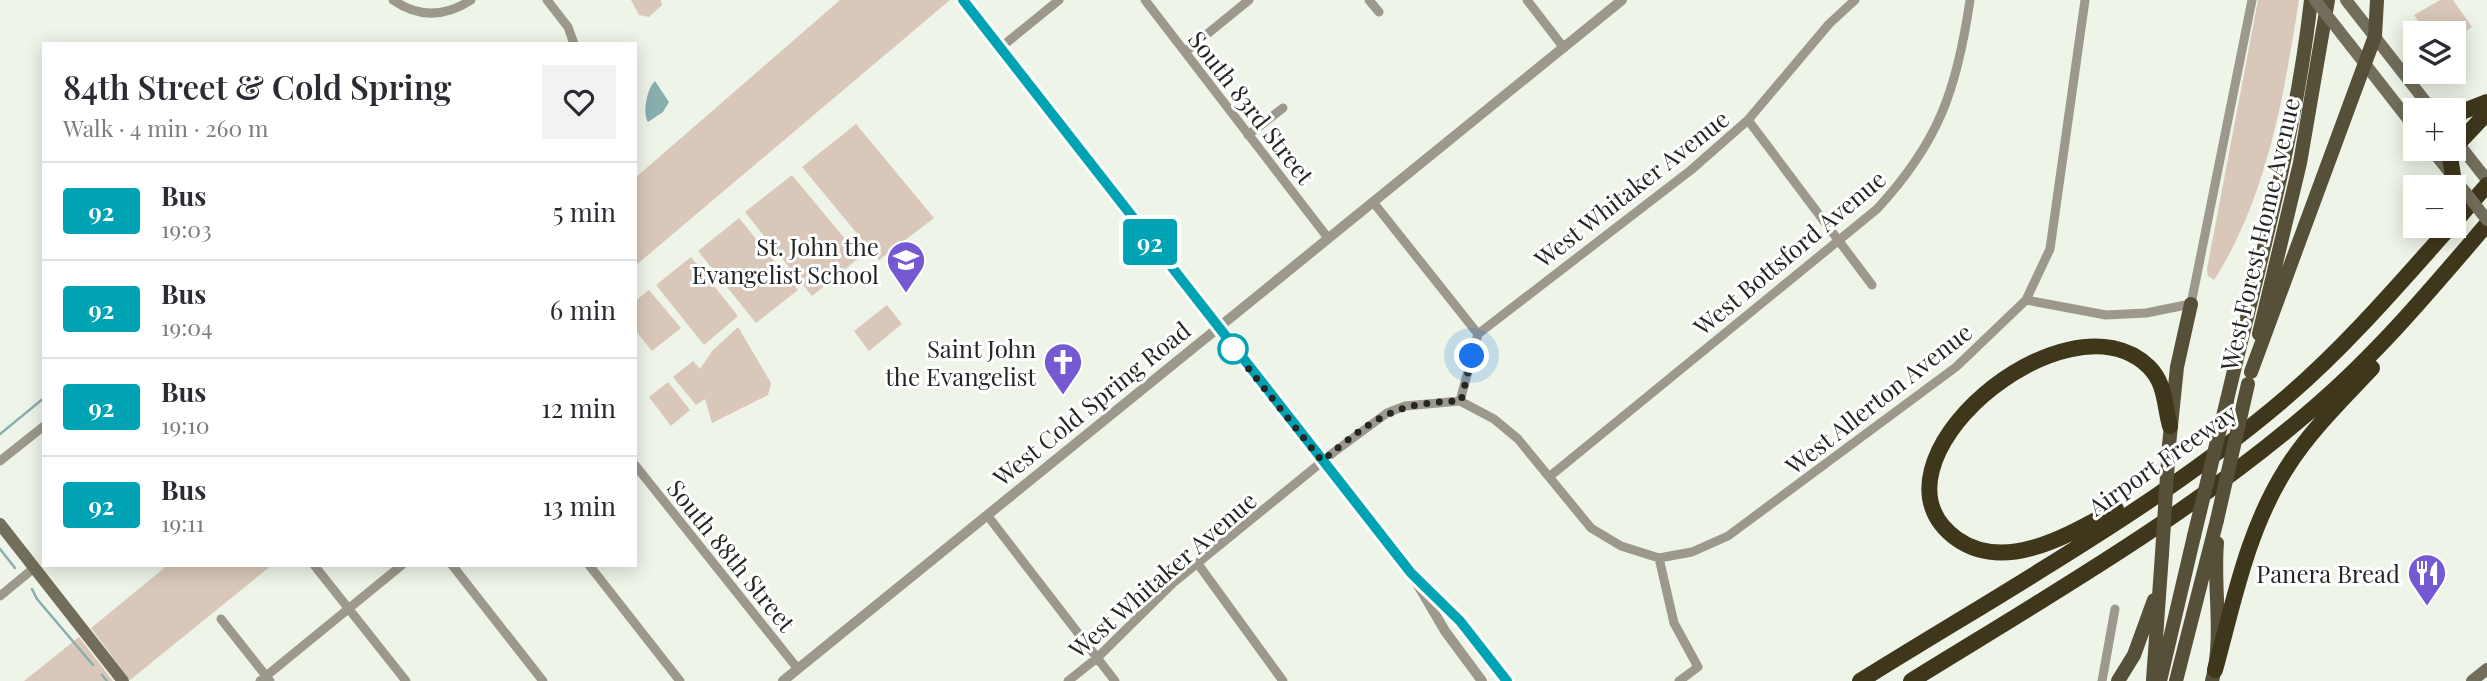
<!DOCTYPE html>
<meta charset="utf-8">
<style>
body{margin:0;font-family:"Playfair Display",serif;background:#f2f2f3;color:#2b2b33;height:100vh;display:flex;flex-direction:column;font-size:26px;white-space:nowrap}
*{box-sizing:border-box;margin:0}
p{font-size:23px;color:#7c7c81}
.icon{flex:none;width:38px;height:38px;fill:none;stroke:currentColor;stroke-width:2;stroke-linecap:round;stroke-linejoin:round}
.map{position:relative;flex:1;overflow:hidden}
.sheet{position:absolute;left:42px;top:42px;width:595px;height:525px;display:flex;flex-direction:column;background:#fff;border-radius:0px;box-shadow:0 4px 18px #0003}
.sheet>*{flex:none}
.badge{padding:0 14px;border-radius:5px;font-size:24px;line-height:46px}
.fabs{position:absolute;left:2403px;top:21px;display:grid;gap:14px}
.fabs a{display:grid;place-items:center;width:63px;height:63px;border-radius:0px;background:#fff;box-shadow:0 4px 18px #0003;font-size:35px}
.you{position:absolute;width:35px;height:35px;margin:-18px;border:5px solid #fff;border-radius:50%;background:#1a73e8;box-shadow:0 0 0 10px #1a73e833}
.map>.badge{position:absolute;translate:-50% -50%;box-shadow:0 0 0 4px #fff}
.round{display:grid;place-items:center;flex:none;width:74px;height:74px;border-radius:0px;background:#f2f2f3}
.head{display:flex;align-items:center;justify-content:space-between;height:119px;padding:0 21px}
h1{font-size:33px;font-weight:600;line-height:52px}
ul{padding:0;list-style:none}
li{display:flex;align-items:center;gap:21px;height:98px;padding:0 21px;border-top:2px solid #e1e1e2}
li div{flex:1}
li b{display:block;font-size:26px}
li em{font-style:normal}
li .badge{min-width:77px;font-weight:700;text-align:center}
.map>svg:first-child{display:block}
.green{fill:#d9c8ba}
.water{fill:#87afad}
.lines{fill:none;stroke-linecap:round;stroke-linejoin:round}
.stream{stroke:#87afad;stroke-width:2.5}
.minor{stroke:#9c988b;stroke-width:9}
.tertiary{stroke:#9c988b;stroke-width:10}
.secondary{stroke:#736e5b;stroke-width:12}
.primary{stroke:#565039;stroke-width:14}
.motorway{stroke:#3e371c;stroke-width:16}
.secondary-bridge{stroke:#736e5b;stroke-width:12}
.primary-bridge{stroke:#565039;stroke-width:14}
.line-casing{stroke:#fff;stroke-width:16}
.line{stroke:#00a3b4;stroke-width:10}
.walk{stroke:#252722;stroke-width:7;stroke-dasharray:0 12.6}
.stop-dot{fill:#fff;stroke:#00a3b4;stroke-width:3.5}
.labels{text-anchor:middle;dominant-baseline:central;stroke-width:6;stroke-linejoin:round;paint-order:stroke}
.street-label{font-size:24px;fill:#252722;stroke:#fff}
.poi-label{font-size:24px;fill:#252722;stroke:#fff;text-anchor:end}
</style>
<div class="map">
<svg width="2487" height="681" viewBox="0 0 2487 681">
<rect width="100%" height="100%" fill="#eef4e8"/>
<path class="green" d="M631 0H661L662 5 649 17 639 15Z
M840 0H950L635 266V178Z
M2258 0H2299C2284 95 2267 198 2214 280L2208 276 2207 269Z
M2440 0H2453L2472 27 2454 39V33H2427L2414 15Z
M856 124 934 218 879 260 802 167Z
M792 175 860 257 812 296 745 212Z
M739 218 798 290 756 323 698 251Z
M691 257 738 316 704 345 656 285Z
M649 290 681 328 652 351 635 330V301Z
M887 305 902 324 869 351 854 331Z
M738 327 771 383 768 395 712 423 705 399 696 405 673 377 693 361 700 369 713 350Z
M668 382 690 410 671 426 649 397Z
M168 565H272L130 680 91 628Z
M79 637 113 681H24Z"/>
<path class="water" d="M655 81 669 102 663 112 648 122C642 113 647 88 655 81Z"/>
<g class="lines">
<path class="stream" d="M0 434 44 398
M0 549 15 568
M32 589 37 599 93 665
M102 675 107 681"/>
<path class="minor" d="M393 0C419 18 445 17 471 0
M547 0 568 27 574 44
M1145 0 1328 238
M1369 0 1379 12
M1527 0 1564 48
M1000 48 1059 0
M1185 52 1249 0
M1748 120 1872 285
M1248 135 1283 108
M1373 202 1478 334 1460 401
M2026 300 2106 315 2146 313 2191 304 2252 0
M1478 334 1691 170 1748 120 1829 24 1855 0
M0 461 44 426
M635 465 798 669
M1549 477 1877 209C1939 142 1957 89 1970 0
M987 515 1115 681
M1659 558 1674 623 1698 667 1679 681
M1198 564 1283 681
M314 565 406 681
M452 565 543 681
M589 565 680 681
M0 596 34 568
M221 619 270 681
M260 681 402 565
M1068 681 1097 658 1173 583 1334 452 1387 413 1405 406 1460 401 1494 419 1518 439 1591 528 1621 546 1659 558 1692 552 1728 536 1956 367 2026 300 2050 249 2085 0
M2102 681 2115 609"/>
<path class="tertiary" d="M963 0 1411 573 1445 631 1482 681
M1423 585 1460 621 1507 681
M783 681 1622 0"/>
<path class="secondary" d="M2346 0 2432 110
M2351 46 2415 128
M2454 138 2487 180
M2431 149 2466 193
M0 524 123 681
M2472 681 2487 669"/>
<path class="primary" d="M2259 334 2300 163 2328 0
M2251 372 2375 36 2377 0
M2227 400C2258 268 2296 135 2311 0
M2169 445 2177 367 2191 304
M2153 680 2162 554
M2118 681 2134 655 2154 600
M2160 681 2194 536
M2176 681 2217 520
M2212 681C2224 637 2213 588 2217 543"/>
<path class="motorway" d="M2430 107 2435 110
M2454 115 2487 102
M2454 148 2487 113
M2453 176 2450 156 2453 149
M2454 223 2487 185
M2116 509C2071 533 2007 574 1957 539 1854 466 2066 286 2149 367 2166 384 2164 405 2170 426
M2215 670C2234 601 2247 531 2286 469 2309 432 2342 400 2372 368
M1860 681C2004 591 2160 506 2289 395 2348 344 2399 284 2451 226
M1911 681C2050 595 2192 514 2316 406 2379 352 2433 287 2487 224"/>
<path class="secondary-bridge" d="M2315 0 2351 46
M2466 193 2487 220"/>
<path class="primary-bridge" d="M2217 520 2248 384
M2194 536 2227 400
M2162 554 2169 445"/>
</g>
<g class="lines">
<g class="line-casing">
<path id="line" d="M963 0 1411 573 1460 621 1507 681"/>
</g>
<use href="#line" class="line"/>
<path class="walk" d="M1233 349 1322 461C1373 419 1393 402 1461 401L1472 356"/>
</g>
<defs>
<g id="school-pin" transform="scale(2.0125)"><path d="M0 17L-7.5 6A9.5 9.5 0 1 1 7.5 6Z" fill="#7459d3" stroke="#fff"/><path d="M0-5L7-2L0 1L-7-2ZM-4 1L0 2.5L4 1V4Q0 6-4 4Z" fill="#fff"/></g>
<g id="church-pin" transform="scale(2.0125)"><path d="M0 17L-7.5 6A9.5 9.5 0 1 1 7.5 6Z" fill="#7459d3" stroke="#fff"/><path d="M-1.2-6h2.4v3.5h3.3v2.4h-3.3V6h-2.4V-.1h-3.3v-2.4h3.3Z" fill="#fff"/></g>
<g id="restaurant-pin" transform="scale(2.0125)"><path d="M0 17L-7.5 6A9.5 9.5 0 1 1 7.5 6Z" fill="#7459d3" stroke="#fff"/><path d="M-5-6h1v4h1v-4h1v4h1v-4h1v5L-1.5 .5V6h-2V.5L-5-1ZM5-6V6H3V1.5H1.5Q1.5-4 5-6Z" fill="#fff"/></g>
</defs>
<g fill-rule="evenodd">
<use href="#school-pin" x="906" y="260"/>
<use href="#church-pin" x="1063" y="362"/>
<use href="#restaurant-pin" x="2427" y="573"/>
</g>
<circle class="stop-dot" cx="1233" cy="349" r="14"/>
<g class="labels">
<g class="street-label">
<text transform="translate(1252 107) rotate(52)">South 83rd Street</text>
<text transform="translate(1631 188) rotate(-38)">West Whitaker Avenue</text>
<text transform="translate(2259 234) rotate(-77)">West Forest Home Avenue</text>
<text transform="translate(1789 252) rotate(-40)">West Bottsford Avenue</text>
<text transform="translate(1878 398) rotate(-38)">West Allerton Avenue</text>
<text transform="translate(1091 403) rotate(-39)">West Cold Spring Road</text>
<text transform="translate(2162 459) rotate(-35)">Airport Freeway</text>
<text transform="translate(732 555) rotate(51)">South 88th Street</text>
<text transform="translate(1162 574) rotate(-41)">West Whitaker Avenue</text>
</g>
<g class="poi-label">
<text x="879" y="246">St. John the<tspan x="879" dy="28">Evangelist School</tspan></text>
<text x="1036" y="348">Saint John<tspan x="1036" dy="28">the Evangelist</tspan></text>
<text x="2400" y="573">Panera Bread</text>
</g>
</g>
</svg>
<div class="fabs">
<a><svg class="icon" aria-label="layers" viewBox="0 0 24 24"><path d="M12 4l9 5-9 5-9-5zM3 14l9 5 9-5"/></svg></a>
<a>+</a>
<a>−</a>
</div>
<div class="you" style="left:1472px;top:356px"></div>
<b class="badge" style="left:1150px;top:242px;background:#00a3b4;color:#fff">92</b>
<section class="sheet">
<div class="head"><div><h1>84th Street &amp; Cold Spring</h1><p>Walk · 4 min · 260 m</p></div><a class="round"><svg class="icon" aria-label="heart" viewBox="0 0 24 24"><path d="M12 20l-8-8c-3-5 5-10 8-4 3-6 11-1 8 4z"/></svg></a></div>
<ul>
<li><span class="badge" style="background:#00a3b4;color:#fff">92</span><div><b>Bus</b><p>19:03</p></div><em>5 min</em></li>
<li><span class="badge" style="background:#00a3b4;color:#fff">92</span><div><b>Bus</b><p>19:04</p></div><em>6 min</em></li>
<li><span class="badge" style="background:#00a3b4;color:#fff">92</span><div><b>Bus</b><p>19:10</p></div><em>12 min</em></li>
<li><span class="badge" style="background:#00a3b4;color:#fff">92</span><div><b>Bus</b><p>19:11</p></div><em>13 min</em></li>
</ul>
</section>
</div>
